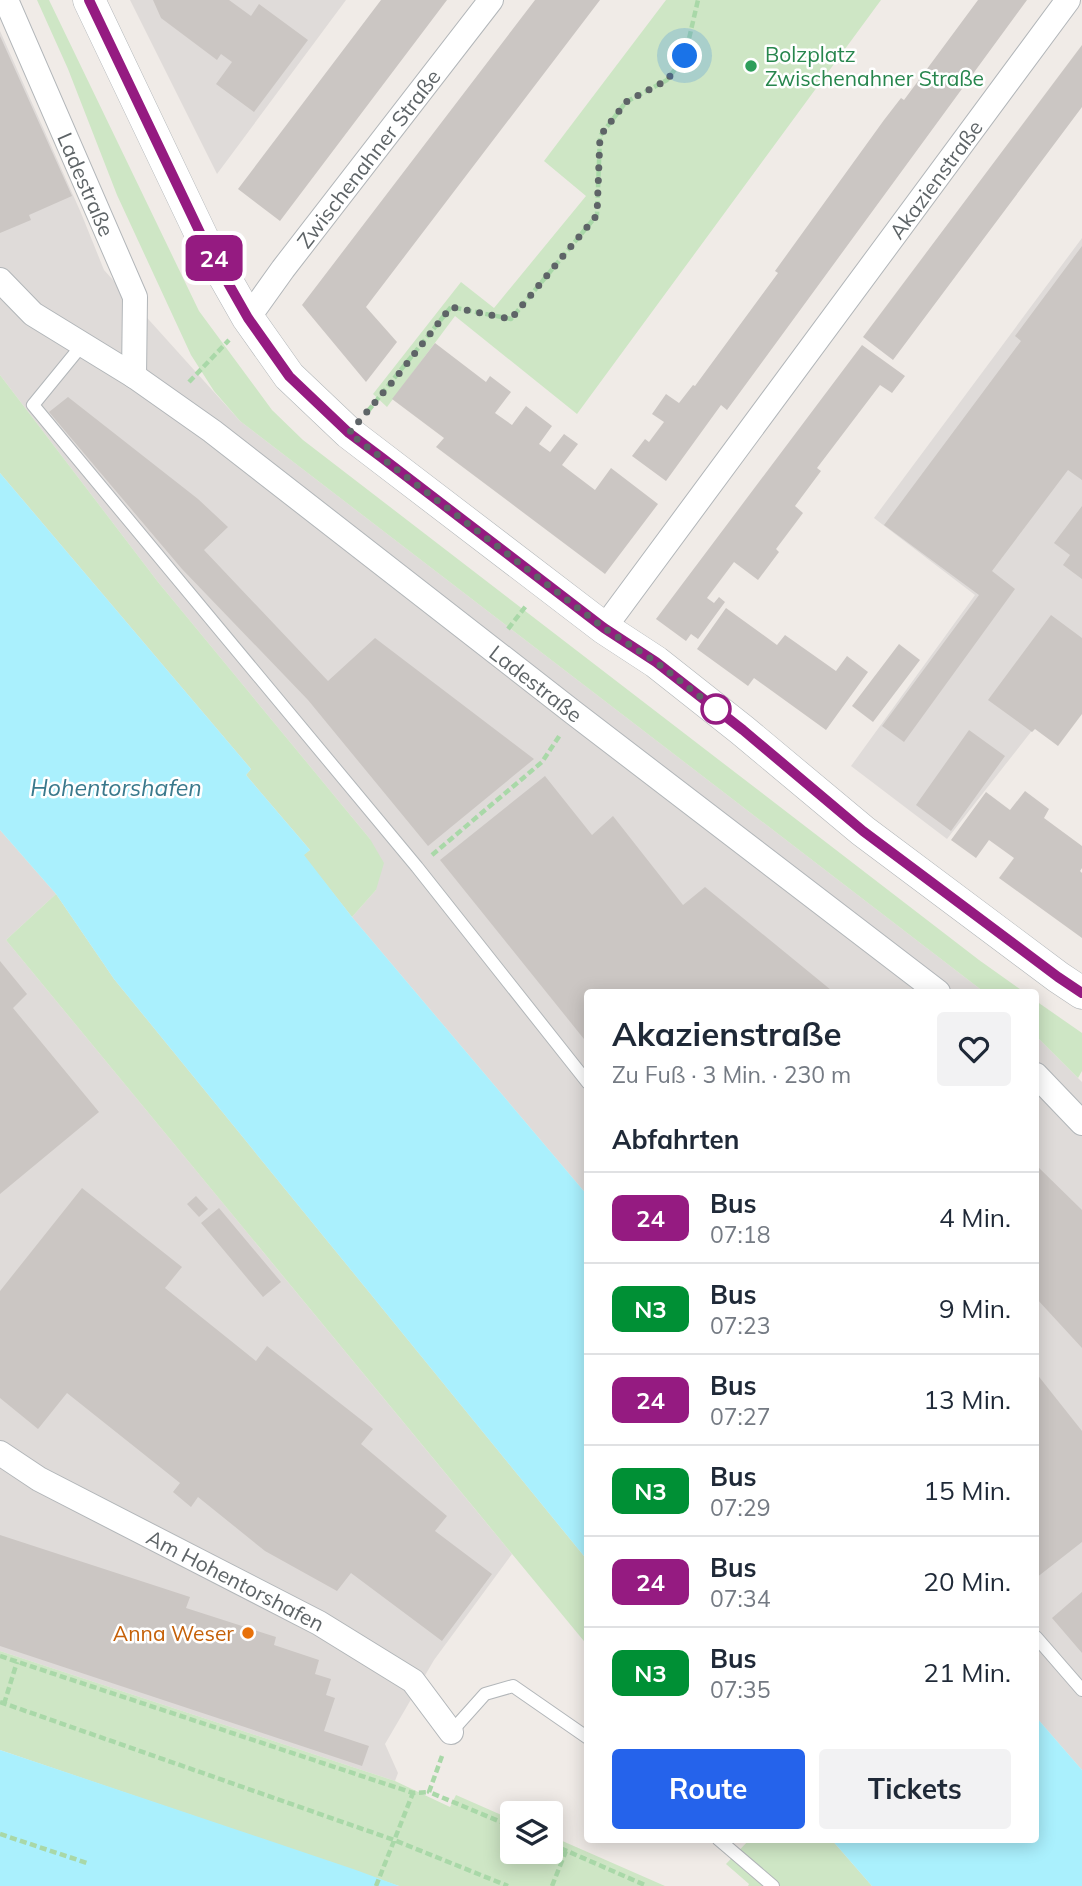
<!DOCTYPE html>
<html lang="de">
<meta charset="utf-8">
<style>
body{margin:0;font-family:Mulish,sans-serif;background:#f2f2f3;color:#1f2937;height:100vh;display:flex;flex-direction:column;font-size:26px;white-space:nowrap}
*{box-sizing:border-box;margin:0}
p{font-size:23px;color:#747a83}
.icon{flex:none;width:38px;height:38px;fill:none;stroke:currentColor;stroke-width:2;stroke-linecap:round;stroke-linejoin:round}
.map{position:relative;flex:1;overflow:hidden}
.details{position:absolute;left:584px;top:989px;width:455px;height:854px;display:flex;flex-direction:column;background:#fff;border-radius:7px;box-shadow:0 4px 18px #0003}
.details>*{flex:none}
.badge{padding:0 14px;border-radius:10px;font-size:24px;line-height:46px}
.fabs{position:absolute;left:500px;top:1801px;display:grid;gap:14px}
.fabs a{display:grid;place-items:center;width:63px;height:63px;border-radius:7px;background:#fff;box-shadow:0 4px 18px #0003;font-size:35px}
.you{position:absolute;width:35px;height:35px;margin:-18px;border:5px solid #fff;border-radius:50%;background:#1a73e8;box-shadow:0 0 0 10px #1a73e833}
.map>.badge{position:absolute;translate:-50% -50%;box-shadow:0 0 0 4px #fff}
h2{padding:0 28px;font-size:26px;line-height:63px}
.round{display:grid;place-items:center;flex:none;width:74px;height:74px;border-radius:7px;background:#f2f2f3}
.headline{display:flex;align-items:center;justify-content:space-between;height:119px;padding:0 28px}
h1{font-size:33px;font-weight:700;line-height:52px}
.cta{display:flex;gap:14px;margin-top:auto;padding:14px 28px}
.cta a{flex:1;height:80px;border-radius:7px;background:#2563eb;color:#fff;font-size:28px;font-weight:700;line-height:80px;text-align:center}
.cta a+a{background:#f2f2f3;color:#1f2937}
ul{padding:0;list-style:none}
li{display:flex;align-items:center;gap:21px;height:91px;padding:0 28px;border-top:2px solid #e0e1e3}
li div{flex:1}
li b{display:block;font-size:26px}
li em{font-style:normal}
li .badge{min-width:77px;font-weight:700;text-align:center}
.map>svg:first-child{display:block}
.industrial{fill:#dfdbd9}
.green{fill:#cee6c5}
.water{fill:#aaf0fd}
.building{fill:#cbc6c3}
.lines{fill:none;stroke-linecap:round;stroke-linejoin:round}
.service-casing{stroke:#b2b6b9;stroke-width:14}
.minor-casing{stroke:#b2b6b9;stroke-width:26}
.tertiary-casing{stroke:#b2b6b9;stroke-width:33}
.path{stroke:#a9d8a8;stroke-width:4.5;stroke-dasharray:7 3.5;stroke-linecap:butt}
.service{stroke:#fff;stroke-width:12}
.minor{stroke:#fff;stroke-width:24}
.tertiary{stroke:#fff;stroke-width:32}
.line-casing{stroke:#fff;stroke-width:16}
.line{stroke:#951b81;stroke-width:10}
.walk{stroke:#5e6467;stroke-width:7;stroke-dasharray:0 12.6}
.leisure-dot{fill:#2e9e5b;stroke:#fff;stroke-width:2.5}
.stop-dot{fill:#fff;stroke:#951b81;stroke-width:3.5}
.food-dot{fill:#e8710a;stroke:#fff;stroke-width:2.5}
.labels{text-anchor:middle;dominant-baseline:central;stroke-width:5;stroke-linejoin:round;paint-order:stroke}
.leisure-label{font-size:21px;fill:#27864d;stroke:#fff;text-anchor:start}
.street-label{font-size:21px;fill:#5e6467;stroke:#fff}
.food-label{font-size:21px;fill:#c56008;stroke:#fff;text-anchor:end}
.water-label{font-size:23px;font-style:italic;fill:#3a798c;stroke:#fff}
</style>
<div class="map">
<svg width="1082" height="1886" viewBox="0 0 1082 1886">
<rect width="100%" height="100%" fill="#f0ebe7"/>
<path class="industrial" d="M130 0H346L217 174Z
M0 31 81 213 104 270 240 421 984 992H588V1196L352 917 376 890 370 839 158 582 0 375Z
M1082 238V711L1034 728 947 839 851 766 975 595 874 518Z
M0 830 56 894 6 940 512 1554 434 1660 385 1744 398 1773 395 1781 0 1651Z
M1036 1036 1082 1082V1770L1036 1717Z"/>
<path class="green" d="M37 0H49L199 311 272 410 303 440 979 960 1024 992H984L240 421 214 391 191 355 117 195 68 69Z
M666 0H881L577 414 455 316 387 407 373 394 461 282 494 308 586 196 544 161Z
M0 375 158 582 370 839 384 863 376 890 352 917 303 855 310 850 246 775 251 769 0 473Z
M56 894 114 979 588 1561V1646L6 940Z
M1036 1001 1082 1033V1071L1078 1078 1036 1036Z
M0 1651 395 1781 450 1807 456 1795 513 1820V1852H551V1836L665 1886H399L0 1750Z
M750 1839H831L872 1886H748L749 1884 726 1864Z"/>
<path class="water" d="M0 473 251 769 246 775 310 850 304 855 352 917 588 1196V1561L114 979 56 894 0 830Z
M1036 1717 1082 1770V1886H872L831 1839H1036Z
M0 1750 356 1870 399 1886H0Z"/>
<path class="building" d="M153 0H229L251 16 259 4 308 40 254 112 216 84 232 62 221 54 217 60 161 18Z
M381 0H447L280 221 238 189Z
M535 0H600L366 307 397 342 366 382 302 305Z
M978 0H1027L727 410 721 405 666 481 632 456 645 439 649 442 664 422 652 414 666 394 679 403 693 385 695 386 778 273 775 271 884 120 901 98 904 100Z
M0 36 72 196 29 215 31 220 0 233Z
M1082 45V107L893 360 863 337Z
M1082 246V480L1068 470 992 571 1015 589 904 742 882 726 979 595 884 525 1021 341 1015 336Z
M435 343 486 382 490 376 511 392 495 413 512 425 526 406 552 426 539 444 550 452 564 434 578 444 562 465 595 490 611 468 658 504 605 574 436 447 444 438 392 399Z
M862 345 905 376 892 393 880 385 817 468 821 471 795 506 803 513 776 549 779 552 758 580 734 562 707 598 714 603 719 597 725 602 698 639 691 634 686 641 656 619Z
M68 397 198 499 228 527 204 550 328 681 375 638 534 759 428 846 308 700 182 569 49 412Z
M1082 506V579L1063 565 1070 555 1054 543Z
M726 608 777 645 785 635 836 671 847 656 868 672 826 730 754 678 748 686 697 649Z
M1051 615 1082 638V714L1058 746 1035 729 1032 732 988 700Z
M899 644 920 660 873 722 852 706Z
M969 730 1005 756 951 831 916 805Z
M545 776 592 835 613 816 683 905 705 887 831 990 588 992V1044L440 860Z
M1025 791 1049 809 1044 818 1082 846V868L1080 871 1082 873V938L999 878 1014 858 989 840 976 858 951 840 986 792 1010 810Z
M0 961 27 994 13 1008 99 1112 0 1194Z
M1036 1165 1082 1210V1348L1036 1298Z
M82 1188 182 1267 165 1288 256 1361 267 1346 373 1429 361 1444 447 1516 435 1531 492 1574 442 1641 351 1573 337 1591 265 1551 198 1497 191 1507 173 1492 180 1483 67 1393 38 1429 0 1398V1291Z
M196 1196 208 1209 199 1217 187 1204Z
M219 1208 281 1282 263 1297 201 1223Z
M1036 1373 1082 1431V1542L1036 1578Z
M0 1535 190 1597 186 1608 276 1637 274 1645 319 1660 315 1674 331 1679 326 1695 335 1698 324 1731 369 1746 362 1766 0 1646Z
M1082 1592V1653L1052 1618Z"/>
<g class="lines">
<g class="service-casing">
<path id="service" d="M82 345 33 405 417 867 588 1083
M1036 1637 1082 1690
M451 1732 485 1694 513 1686 588 1738
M718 1839 773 1886"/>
</g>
<g class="minor-casing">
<g id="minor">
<path id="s1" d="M6 0 135 297 134 376"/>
<path id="s2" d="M0 280 33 314 134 376 212 431 574 713 938 992"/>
<path id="s3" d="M248 318 283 269 491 0"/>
<path id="s4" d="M604 628 1068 0"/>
<path d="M1036 1075 1082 1123"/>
<path id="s5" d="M0 1453 39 1479 319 1623 413 1681 451 1732"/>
</g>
</g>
<g class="tertiary-casing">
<path id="tertiary" d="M89 0 203 239 248 318 289 376 349 433 604 628 656 662 742 730 863 831 1058 977 1082 993"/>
</g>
<path class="path" d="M189 382 229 340
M368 411 451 307 511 319 597 215 600 136 626 102 667 80 685 56 698 0
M508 629 526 606
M432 855 542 762 560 735
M0 1656 413 1793 429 1792
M0 1702 394 1840 508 1886
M4 1704 17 1662
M442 1756 429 1792 513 1827
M0 1834 87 1863
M551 1844 647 1886
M376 1886 413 1793
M552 1886 566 1851"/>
<use href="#service" class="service"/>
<use href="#minor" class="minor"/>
<use href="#tertiary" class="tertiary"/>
</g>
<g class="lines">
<g class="line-casing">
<path id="line" d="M89 0 203 239 248 318 289 376 349 433 381 457 604 628 656 662 743 730 863 831 1058 977 1082 993"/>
</g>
<use href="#line" class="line"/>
<path class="walk" d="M685 56 667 80 626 102 600 136 597 215 511 319 451 307 394 380 349 433 544 582 604 628 656 662 721 713 716 709"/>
</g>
<circle class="leisure-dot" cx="751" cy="66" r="7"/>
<circle class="stop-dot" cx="716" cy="709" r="14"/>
<circle class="food-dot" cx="248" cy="1633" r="7"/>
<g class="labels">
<g class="leisure-label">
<text x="765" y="54">Bolzplatz<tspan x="765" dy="24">Zwischenahner Straße</tspan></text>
</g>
<g class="street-label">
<text stroke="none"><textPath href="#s3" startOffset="200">Zwischenahner Straße</textPath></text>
<text stroke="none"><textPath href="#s4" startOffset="558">Akazienstraße</textPath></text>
<text stroke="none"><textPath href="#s1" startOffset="201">Ladestraße</textPath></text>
<text stroke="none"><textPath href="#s2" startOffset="672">Ladestraße</textPath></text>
<text stroke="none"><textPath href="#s5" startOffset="268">Am Hohentorshafen</textPath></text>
</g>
<g class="food-label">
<text x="234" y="1633">Anna Weser</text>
</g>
<g class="water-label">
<text x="116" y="787">Hohentorshafen</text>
</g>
</g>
</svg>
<div class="fabs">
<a><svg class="icon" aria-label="layers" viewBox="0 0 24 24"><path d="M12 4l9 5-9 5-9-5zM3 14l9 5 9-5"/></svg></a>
</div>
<div class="you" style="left:685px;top:56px"></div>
<b class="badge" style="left:214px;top:258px;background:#951b81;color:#fff">24</b>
<section class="details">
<div class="headline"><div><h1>Akazienstraße</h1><p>Zu Fuß · 3 Min. · 230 m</p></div><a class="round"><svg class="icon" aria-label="heart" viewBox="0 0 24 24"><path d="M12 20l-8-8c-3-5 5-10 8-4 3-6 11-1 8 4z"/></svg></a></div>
<h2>Abfahrten</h2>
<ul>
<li><span class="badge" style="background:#951b81;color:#fff">24</span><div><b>Bus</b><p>07:18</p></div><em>4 Min.</em></li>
<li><span class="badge" style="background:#009035;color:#fff">N3</span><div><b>Bus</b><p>07:23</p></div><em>9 Min.</em></li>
<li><span class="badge" style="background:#951b81;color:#fff">24</span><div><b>Bus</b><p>07:27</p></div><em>13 Min.</em></li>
<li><span class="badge" style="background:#009035;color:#fff">N3</span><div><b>Bus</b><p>07:29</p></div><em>15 Min.</em></li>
<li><span class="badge" style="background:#951b81;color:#fff">24</span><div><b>Bus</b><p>07:34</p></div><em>20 Min.</em></li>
<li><span class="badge" style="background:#009035;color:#fff">N3</span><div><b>Bus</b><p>07:35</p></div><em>21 Min.</em></li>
</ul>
<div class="cta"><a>Route</a><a>Tickets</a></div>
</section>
</div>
